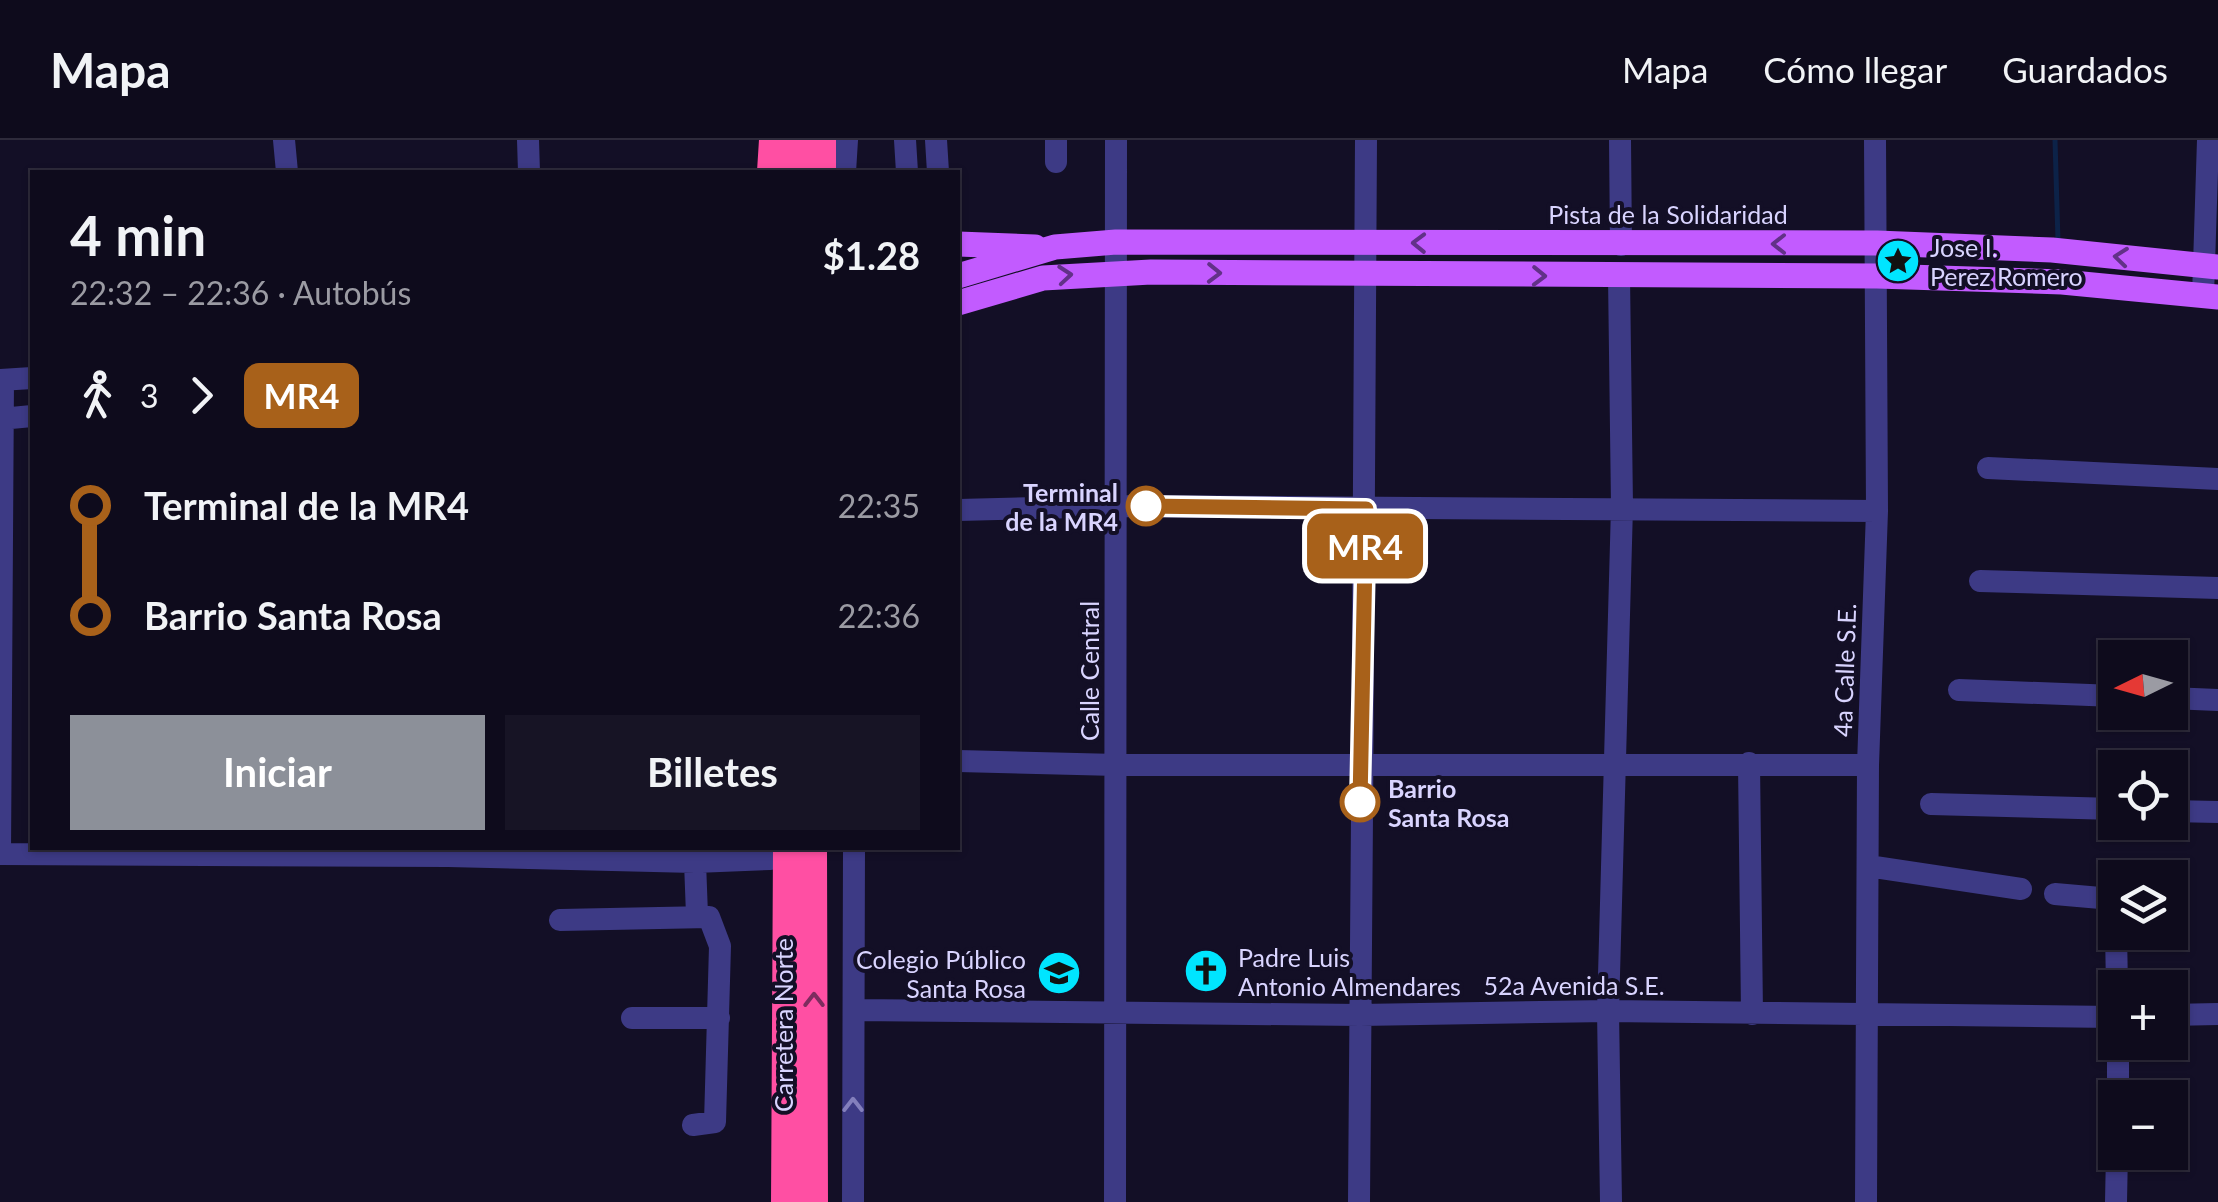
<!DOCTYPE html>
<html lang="es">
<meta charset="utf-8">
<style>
body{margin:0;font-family:Lato,sans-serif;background:#171425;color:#f1f3f6;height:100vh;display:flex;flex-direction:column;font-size:38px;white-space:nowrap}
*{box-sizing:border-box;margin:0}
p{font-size:32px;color:#9b9ba3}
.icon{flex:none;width:55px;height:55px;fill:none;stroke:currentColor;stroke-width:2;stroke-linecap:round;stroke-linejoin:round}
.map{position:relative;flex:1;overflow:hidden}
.panel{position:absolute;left:30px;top:30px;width:930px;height:680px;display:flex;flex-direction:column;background:#0e0b1c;border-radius:0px;box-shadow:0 2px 8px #0004,0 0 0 2px #2e2b3b}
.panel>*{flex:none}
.badge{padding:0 20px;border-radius:15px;font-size:35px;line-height:65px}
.needle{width:65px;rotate:265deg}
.buttons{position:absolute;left:2098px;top:500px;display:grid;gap:20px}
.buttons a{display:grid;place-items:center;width:90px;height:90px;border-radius:0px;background:#0e0b1c;box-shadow:0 2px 8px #0004,0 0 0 2px #2e2b3b;font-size:50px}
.map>.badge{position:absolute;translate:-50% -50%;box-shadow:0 0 0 5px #fff}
.legs{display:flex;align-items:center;gap:15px;height:110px;padding:0 40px;font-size:32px}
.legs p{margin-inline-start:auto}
.head{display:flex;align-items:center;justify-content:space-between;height:170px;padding:0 40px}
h1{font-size:55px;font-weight:700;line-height:75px}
.action{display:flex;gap:20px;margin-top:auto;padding:20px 40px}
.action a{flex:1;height:115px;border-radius:0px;background:#8c9099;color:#fff;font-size:40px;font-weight:700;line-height:115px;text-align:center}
.action a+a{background:#171425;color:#f1f3f6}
ul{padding:0 40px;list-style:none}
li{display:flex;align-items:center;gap:35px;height:110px;font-size:38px}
li i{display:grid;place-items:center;width:15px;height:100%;margin:0 12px;background:currentColor}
li i::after{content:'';width:25px;height:25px;margin:-12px;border:8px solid;border-radius:50%;background:#0e0b1c}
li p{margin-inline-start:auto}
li:first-child i{background:linear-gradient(#0000 50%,currentColor 0)}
li:last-child i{background:linear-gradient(currentColor 50%,#0000 0)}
header{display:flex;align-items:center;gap:60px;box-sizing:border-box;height:140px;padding:0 50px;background:#0e0b1c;border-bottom:2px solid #2e2b3b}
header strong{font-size:48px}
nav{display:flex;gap:55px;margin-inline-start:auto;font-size:35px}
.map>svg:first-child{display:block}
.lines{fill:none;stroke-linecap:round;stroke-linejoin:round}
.stream{stroke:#0c2248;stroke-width:5}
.minor{stroke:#3d3a85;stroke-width:22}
.major{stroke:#c25bff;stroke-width:25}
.highway{stroke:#ff4fa3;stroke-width:30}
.oneway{stroke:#623188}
.oneway2{stroke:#7d2c5e}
.oneway3{stroke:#837fbc}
.line-1-casing{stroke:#fff;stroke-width:22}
.line-1{stroke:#a8611a;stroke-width:15}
.stop-1-dot{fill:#fff;stroke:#a8611a;stroke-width:5}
.labels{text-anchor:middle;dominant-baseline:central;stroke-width:8;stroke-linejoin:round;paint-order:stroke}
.street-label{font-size:25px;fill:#d9d4ff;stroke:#130f26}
.poi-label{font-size:25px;fill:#d9d4ff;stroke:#130f26;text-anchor:start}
.stop-label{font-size:25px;font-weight:bold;fill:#d9d4ff;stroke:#130f26;text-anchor:end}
</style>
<header>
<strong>Mapa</strong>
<nav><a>Mapa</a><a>Cómo llegar</a><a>Guardados</a></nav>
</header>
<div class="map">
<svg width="2218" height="1062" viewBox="0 0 2218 1062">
<rect width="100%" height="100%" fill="#130f26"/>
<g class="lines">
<path class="stream" d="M2055 0 2058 101"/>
<path class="minor" d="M284 0 287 32
M528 0 529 32
M905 0 907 32
M936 0 938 32
M1056 0V22
M1620 0 1621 105
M845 32 847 0
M2203 156 2208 0
M0 240 32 238
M0 279 32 276
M1988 328 2218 339
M958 370 1117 366 1877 371
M1980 441 2218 448
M1959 550 2115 556
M2170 558 2218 560
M958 621 1117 625H1868
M1749 623 1752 874
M1931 664 2115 669
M2170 671 2218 672
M0 714 448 716 695 722 770 719
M0 714 3 240
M695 722 697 775
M1868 726 2021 749
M2055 754 2112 759 2115 768
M560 780 709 777 720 806 715 982 693 985
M2116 792 2117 848
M854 870 1360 875 1608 871 2115 877
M2170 875 2218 874
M632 878H719
M2118 958V902
M853 1062 854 708
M1115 1062 1116 0
M1359 1062C1361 708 1366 354 1366 0
M1611 1062 1608 871 1622 367 1619 136
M1866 1062 1868 625 1877 371 1875 0
M2116 1062 2117 1012"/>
<path class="major" d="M958 104 1035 107
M958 136 1055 107 1116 102 1877 103 2052 110 2218 127
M958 163 1043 138 1151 132 1877 136 2062 142 2218 157"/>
<path class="highway" d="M772 32 774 0
M797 32 798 0
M821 32V0
M812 708 813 1062
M786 1062 788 708"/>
</g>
<defs><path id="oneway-chevron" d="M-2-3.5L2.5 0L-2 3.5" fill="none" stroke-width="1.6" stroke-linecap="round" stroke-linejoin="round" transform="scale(2.5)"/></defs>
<g class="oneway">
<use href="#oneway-chevron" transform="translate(1419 103) rotate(-179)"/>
<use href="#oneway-chevron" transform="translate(1779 104) rotate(180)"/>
<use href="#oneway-chevron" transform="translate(2121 117) rotate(-174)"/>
<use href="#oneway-chevron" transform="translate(1214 133) rotate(1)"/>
<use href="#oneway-chevron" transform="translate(1065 135) rotate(-5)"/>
<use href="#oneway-chevron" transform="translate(1539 136) rotate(1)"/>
</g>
<use class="oneway2" href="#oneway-chevron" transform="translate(814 860) rotate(-90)"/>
<use class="oneway3" href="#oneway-chevron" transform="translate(853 965) rotate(-90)"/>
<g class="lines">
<g class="line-1-casing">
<path id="line-1" d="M1146 366 1366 369 1360 662"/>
</g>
<use href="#line-1" class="line-1"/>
</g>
<defs>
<g id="sight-disc" transform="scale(2.25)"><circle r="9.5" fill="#00e5ff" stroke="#130f26"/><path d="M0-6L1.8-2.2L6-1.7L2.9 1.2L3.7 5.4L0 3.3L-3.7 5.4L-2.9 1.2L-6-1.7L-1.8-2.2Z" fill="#111"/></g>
<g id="church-disc" transform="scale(2.25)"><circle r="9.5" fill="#00e5ff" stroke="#130f26"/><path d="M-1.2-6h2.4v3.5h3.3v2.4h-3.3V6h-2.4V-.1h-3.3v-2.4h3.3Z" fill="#111"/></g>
<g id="school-disc" transform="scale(2.25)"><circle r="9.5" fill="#00e5ff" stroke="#130f26"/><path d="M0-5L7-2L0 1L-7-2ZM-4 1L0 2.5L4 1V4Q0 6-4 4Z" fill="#111"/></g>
</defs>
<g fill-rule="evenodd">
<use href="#sight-disc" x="1898" y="121"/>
<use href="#church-disc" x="1206" y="831"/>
<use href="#school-disc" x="1059" y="833"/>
</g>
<g class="stop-1-dot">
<circle cx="1146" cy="366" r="18"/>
<circle cx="1360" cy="662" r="18"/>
</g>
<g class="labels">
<g class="street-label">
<text x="1668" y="74">Pista de la Solidaridad</text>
<text transform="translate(1844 530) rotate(-88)">4a Calle S.E.</text>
<text transform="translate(1089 531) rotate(-90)">Calle Central</text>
<text x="1574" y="845">52a Avenida S.E.</text>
<text transform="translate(783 885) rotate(-90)">Carretera Norte</text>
</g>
<g class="poi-label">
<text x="1930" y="107">Jose I.<tspan x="1930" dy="29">Perez Romero</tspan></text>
<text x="1238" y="817">Padre Luis<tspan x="1238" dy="29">Antonio Almendares</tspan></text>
<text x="1026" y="819" text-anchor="end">Colegio Público<tspan x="1026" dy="29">Santa Rosa</tspan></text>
</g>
<g class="stop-label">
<text x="1118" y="352">Terminal<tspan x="1118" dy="29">de la MR4</tspan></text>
<text x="1388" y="648" text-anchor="start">Barrio<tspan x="1388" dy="29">Santa Rosa</tspan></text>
</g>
</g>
</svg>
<div class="buttons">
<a><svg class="needle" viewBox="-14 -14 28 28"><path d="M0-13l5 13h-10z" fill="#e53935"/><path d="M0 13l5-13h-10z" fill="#9b9ba3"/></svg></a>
<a><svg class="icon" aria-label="locate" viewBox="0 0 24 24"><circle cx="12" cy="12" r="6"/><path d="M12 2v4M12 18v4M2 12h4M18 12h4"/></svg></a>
<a><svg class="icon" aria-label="layers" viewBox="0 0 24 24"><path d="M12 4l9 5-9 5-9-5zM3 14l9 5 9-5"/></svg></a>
<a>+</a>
<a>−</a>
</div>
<b class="badge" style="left:1365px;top:406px;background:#a8611a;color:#fff">MR4</b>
<section class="panel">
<div class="head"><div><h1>4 min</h1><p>22:32 – 22:36 · Autobús</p></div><b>$1.28</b></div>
<div class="legs"><svg class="icon" aria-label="walk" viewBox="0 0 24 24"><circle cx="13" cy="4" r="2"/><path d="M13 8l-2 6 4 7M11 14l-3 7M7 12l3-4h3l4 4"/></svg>3<svg class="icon" aria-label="forward" viewBox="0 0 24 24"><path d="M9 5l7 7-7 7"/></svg><b class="badge" style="background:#a8611a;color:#fff">MR4</b></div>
<ul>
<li><i style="color:#a8611a"></i><b>Terminal de la MR4</b><p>22:35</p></li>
<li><i style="color:#a8611a"></i><b>Barrio Santa Rosa</b><p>22:36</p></li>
</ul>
<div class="action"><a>Iniciar</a><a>Billetes</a></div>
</section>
</div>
